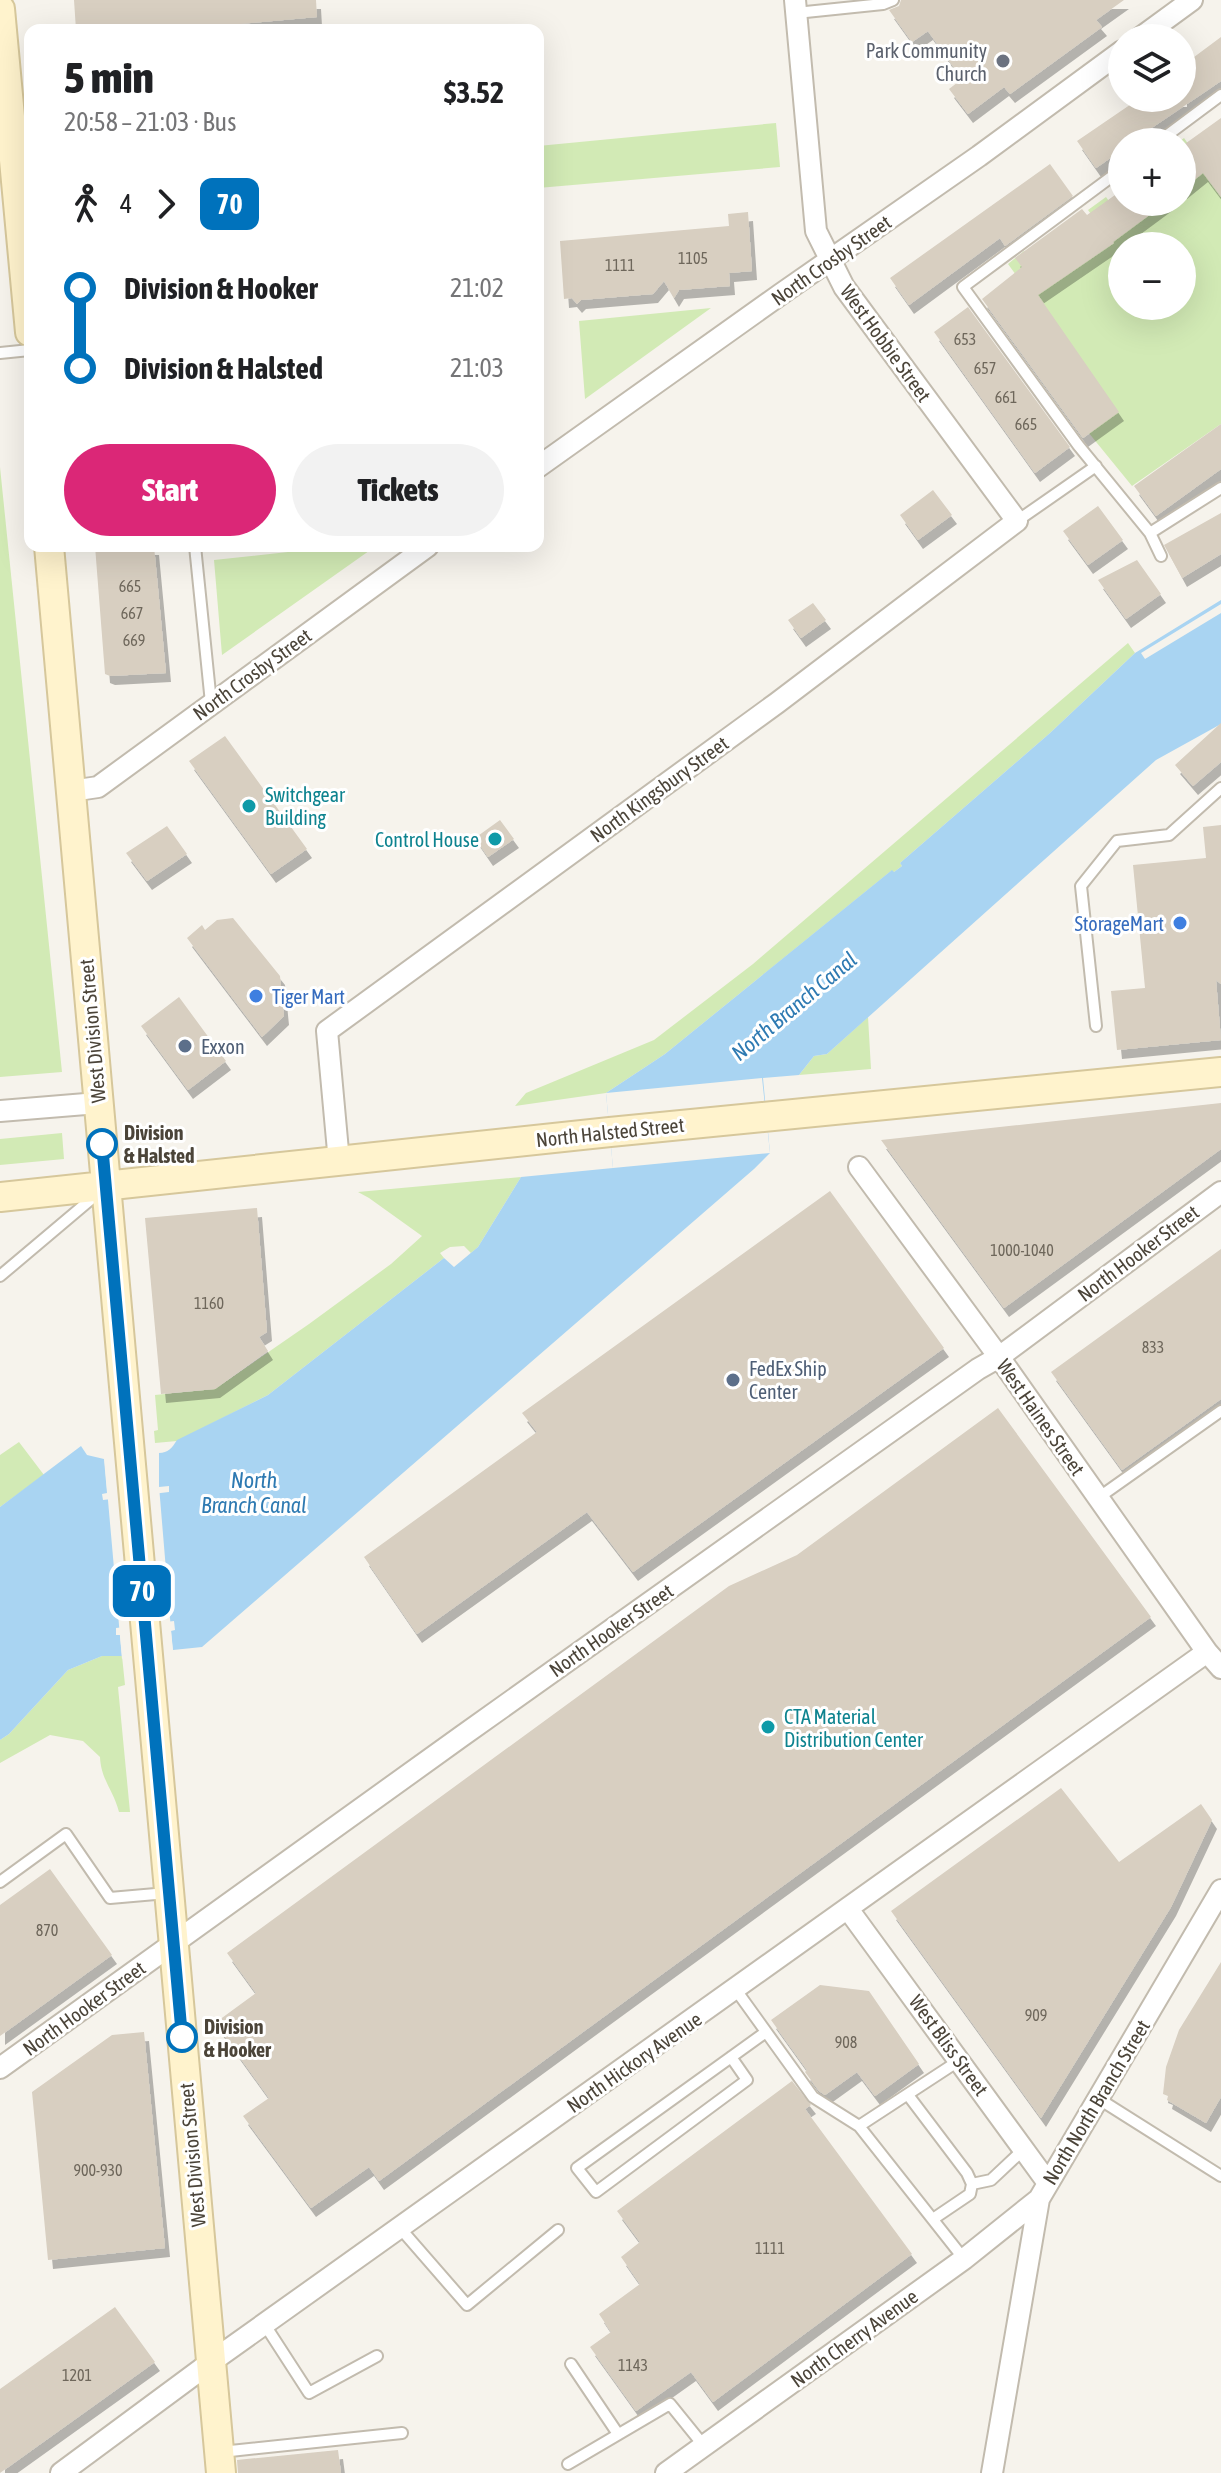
<!DOCTYPE html>
<meta charset="utf-8">
<style>
body{margin:0;font-family:"Asap Condensed",sans-serif;background:#f2f2f2;color:#202124;height:100vh;display:flex;flex-direction:column;font-size:30px;white-space:nowrap}
*{box-sizing:border-box;margin:0}
p{font-size:26px;color:#757577}
.icon{flex:none;width:44px;height:44px;fill:none;stroke:currentColor;stroke-width:2;stroke-linecap:round;stroke-linejoin:round}
.map{position:relative;flex:1;overflow:hidden}
.panel{position:absolute;left:24px;top:24px;width:520px;height:528px;display:flex;flex-direction:column;background:#fff;border-radius:16px;box-shadow:0 8px 32px #0002}
.panel>*{flex:none}
.badge{padding:0 16px;border-radius:12px;font-size:28px;line-height:52px}
.buttons{position:absolute;left:1108px;top:24px;display:grid;gap:16px}
.buttons a{display:grid;place-items:center;width:88px;height:88px;border-radius:50%;background:#fff;box-shadow:0 8px 32px #0002;font-size:40px}
.map>.badge{position:absolute;translate:-50% -50%;box-shadow:0 0 0 4px #fff}
.legs{display:flex;align-items:center;gap:12px;height:88px;padding:0 40px;font-size:26px}
.legs p{margin-inline-start:auto}
.summary{display:flex;align-items:center;justify-content:space-between;height:136px;padding:0 40px}
h1{font-size:44px;font-weight:800;line-height:60px}
.primary-button{display:flex;gap:16px;margin-top:auto;padding:16px 40px}
.primary-button a{flex:1;height:92px;border-radius:48px;background:#db2777;color:#fff;font-size:32px;font-weight:800;line-height:92px;text-align:center}
.primary-button a+a{background:#f2f2f2;color:#202124}
ul{padding:0 40px;list-style:none}
li{display:flex;align-items:center;gap:28px;height:80px;font-size:30px}
li i{display:grid;place-items:center;width:12px;height:100%;margin:0 10px;background:currentColor}
li i::after{content:'';width:20px;height:20px;margin:-10px;border:6px solid;border-radius:50%;background:#fff}
li p{margin-inline-start:auto}
li:first-child i{background:linear-gradient(#0000 50%,currentColor 0)}
li:last-child i{background:linear-gradient(currentColor 50%,#0000 0)}
.map>svg:first-child{display:block}
.green{fill:#d2eab5;fill-rule:evenodd}
.water{fill:#a9d4f2}
.pier{fill:#f6f3ec}
.building{fill:#d8cfc1;filter:url(#shadow)}
.lines{fill:none;stroke-linecap:round;stroke-linejoin:round}
.lane-casing{stroke:#c2bbae;stroke-width:14}
.street-casing{stroke:#c2bbae;stroke-width:24}
.secondary-casing{stroke:#d6c79b;stroke-width:32}
.lane{stroke:#fff;stroke-width:10}
.street{stroke:#fff;stroke-width:20}
.secondary{stroke:#fff3cd;stroke-width:28}
.line-1-casing{stroke:#fff;stroke-width:18}
.line-1{stroke:#0072bc;stroke-width:12}
.worship-dot{fill:#6b7280;stroke:#fff;stroke-width:3}
.culture-dot{fill:#0f9aa8;stroke:#fff;stroke-width:3}
.shop-dot{fill:#3f7fe0;stroke:#fff;stroke-width:3}
.service-dot{fill:#5c6f8a;stroke:#fff;stroke-width:3}
.stop-1-dot{fill:#fff;stroke:#0072bc;stroke-width:4}
.labels{text-anchor:middle;dominant-baseline:central;stroke-width:6;stroke-linejoin:round;paint-order:stroke}
.number-label{font-size:16px;fill:#6e675b}
.worship-label{font-size:20px;fill:#5b616d;stroke:#fff;text-anchor:end}
.street-label{font-size:20px;fill:#4b4439;stroke:#fff}
.culture-label{font-size:20px;fill:#0d838f;stroke:#fff;text-anchor:start}
.shop-label{font-size:20px;fill:#366cbe;stroke:#fff;text-anchor:end}
.service-label{font-size:20px;fill:#4e5e75;stroke:#fff;text-anchor:start}
.stop-label{font-size:20px;font-weight:bold;fill:#4b4439;stroke:#fff;text-anchor:start}
.water-label{font-size:22px;font-style:italic;fill:#2e7ab2;stroke:#fff}
</style>
<div class="map">
<svg width="1221" height="2473" viewBox="0 0 1221 2473">
<defs>
<filter id="shadow"><feDropShadow dx="5" dy="9" stdDeviation="0" flood-color="#0004"/></filter>
</defs>
<rect width="100%" height="100%" fill="#f6f3ec"/>
<path class="green" d="M776 123 780 167 538 188V146Z
M1184 138 1221 191V424L1132 486 1088 432 1115 411 1008 264 1024 251 1048 285 1112 243 1088 210 1106 197 1129 229 1168 202H1182V192L1192 185 1182 172V142H1179ZM1122 246H1182V306H1122Z
M711 308 585 399 579 321Z
M0 467 62 1072 0 1077Z
M342 546H376L222 655 214 560Z
M1128 643 1135 653 1050 733 900 863 902 866 894 872 891 871 665 1054 606 1093 515 1106 526 1093 654 1040 753 964Z
M868 1017 871 1069 799 1075 814 1056 827 1054Z
M62 1133 64 1159 0 1165V1139Z
M521 1177 478 1247 471 1253 464 1246 450 1247 440 1253 444 1258 268 1395 177 1441 155 1443 154 1431 158 1430 155 1395 215 1389 309 1324 391 1264 422 1236 369 1198 358 1192Z
M19 1442 44 1475 0 1507V1455Z
M102 1656H122L125 1685 118 1687 130 1812H119C113 1789 101 1780 100 1757L83 1741 50 1735 0 1763V1740L9 1734 68 1670Z"/>
<path class="water" d="M1221 600V724L1156 760 827 1054 814 1056 799 1075 763 1078 770 1153 754 1169 202 1647 173 1650 171 1631 175 1630 174 1621 116 1628V1635H120L122 1656H102L68 1670 9 1734 0 1740V1507L81 1446 87 1455 104 1459 107 1493 102 1494 103 1500 169 1492V1486L159 1487V1453C168 1453 172 1448 177 1440L268 1395 444 1258 454 1267 478 1247 521 1177 613 1168 606 1093 665 1054 892 870 894 872 902 866 900 863 1050 733 1135 653Z"/>
<path class="pier" d="M1221 604V613L1145 659 1141 653Z
M762 1078 770 1153 613 1168 606 1093Z
M156 1450 173 1654 169 1650 167 1631 170 1626 121 1631 124 1634 126 1656 122 1659 104 1455 108 1459 111 1495 156 1490 153 1466 156 1462Z"/>
<path class="building" d="M74 0H316L317 17 172 30H76Z
M901 0H1124L1096 20 1102 27 1010 94 1004 87 968 114 949 89 962 79 928 31 912 42 889 10 899 6Z
M1221 37V81L1131 142H1122V150L1096 168 1077 141 1140 98H1182V66Z
M1221 118V197L1203 173 1182 190V146Z
M1050 164 1073 196 1005 246 1000 238 909 305 890 278Z
M1122 190V202H1167L1113 242 1114 243 1038 295 1119 412 1083 438 982 299 1022 267 1015 258 1082 209 1087 215Z
M748 212 752 271 729 273 730 286 679 290 674 298 664 281 653 294 581 300 577 304 572 298 564 299 560 241 729 226 728 214Z
M968 307 1070 447 1035 473 934 332Z
M1221 424V469L1156 516 1134 486Z
M933 490 952 515 918 540 900 515Z
M1098 506 1123 540 1088 565 1063 531Z
M1221 513V554L1182 578 1164 545Z
M95 546H154L166 673 110 676 105 674Z
M1137 560 1161 594 1126 619 1098 580Z
M813 603 826 620 801 638 788 620Z
M1221 723V762L1193 786 1175 765Z
M225 736 307 849 271 874 189 761Z
M500 820 514 839 488 857 475 838Z
M1221 825V984L1216 980 1221 1040 1117 1050 1111 991 1145 988 1133 865 1206 858 1203 827Z
M167 826 187 854 147 881 126 853Z
M233 918 280 976 284 1016 262 1037 187 938 202 925 205 930 217 920Z
M179 997 226 1061 188 1090 141 1026Z
M1221 1103V1149L1004 1308 881 1140Z
M830 1191 944 1348 633 1572 587 1512 417 1634 364 1557 537 1432 522 1413Z
M257 1208 267 1332 259 1337 268 1351 215 1389 161 1394 145 1218Z
M1221 1249V1399L1122 1470 1051 1372Z
M998 1408 1151 1617 379 2181 369 2167 311 2208 243 2116 269 2098 215 2023 256 1993 227 1953 729 1586 797 1555Z
M1061 1788 1119 1862 1201 1804 1212 1820 1171 1907 1041 2118 891 1911Z
M50 1869 112 1955 0 2036V1905Z
M1221 1962V2097L1206 2123 1167 2100 1168 2096 1163 2094 1166 2067 1179 2030Z
M820 1985 869 1991 919 2064 875 2096 857 2072 825 2095 819 2091 805 2072 807 2070 771 2020Z
M144 2032 165 2248 48 2260 32 2092 112 2035Z
M792 2081 811 2105 805 2109 912 2254 713 2402 691 2372 636 2411 590 2347 611 2332 599 2314 640 2284 621 2257 640 2242 617 2211Z
M115 2307 155 2362 0 2473V2389Z
M338 2450 341 2473H238L237 2460Z"/>
<g class="lines">
<g class="lane-casing">
<path id="lane" d="M796 13 883 4 893 0
M1158 142 1221 95
M1122 169 963 287 1078 445 1150 533 1161 556
M0 353 30 350
M1017 521 1096 466
M1150 533 1221 488
M195 546 211 703
M1096 1026 1081 886 1117 841 1169 835 1221 788
M0 1276 96 1195
M1098 1498 1221 1411
M0 1882 66 1834 110 1898 167 1893
M736 1990 813 2097 859 2126 964 2259
M731 2057 747 2080 596 2192 577 2168 766 2032
M908 2095 967 2173 972 2184 970 2194 933 2219
M1099 2099 1221 2176
M859 2126 960 2060
M972 2184 991 2180 1024 2149
M400 2228 467 2305 558 2230
M265 2325 309 2393 377 2356
M571 2364 618 2434
M221 2452 402 2433
M568 2464 670 2404 704 2446"/>
</g>
<g class="street-casing">
<path id="street" d="M1140 38 1192 0
M538 467 781 294 979 156 1122 51
M71 791 98 787 428 546
M0 1111 98 1103
M339 1162 327 1031 777 703 1017 521 844 287 816 231 795 0
M859 1167 999 1357 1207 1652 1221 1668
M848 1909 1048 2183
M0 2068 462 1736 978 1369 999 1357 1221 1192
M61 2473 211 2362 1207 1652
M666 2473 964 2259 1039 2199
M992 2473 1039 2199 1221 1890"/>
</g>
<g class="secondary-casing">
<path id="secondary" d="M0 9 30 332
M49 546 221 2473
M0 1197 610 1132 1221 1072"/>
</g>
<use href="#lane" class="lane"/>
<use href="#street" class="street"/>
<use href="#secondary" class="secondary"/>
</g>
<g class="lines">
<g class="line-1-casing">
<path id="line-1" d="M102 1144 182 2037"/>
</g>
<use href="#line-1" class="line-1"/>
</g>
<circle class="worship-dot" cx="1003" cy="61" r="8"/>
<g class="culture-dot">
<circle cx="249" cy="806" r="8"/>
<circle cx="495" cy="839" r="8"/>
<circle cx="768" cy="1727" r="8"/>
</g>
<g class="shop-dot">
<circle cx="1180" cy="923" r="8"/>
<circle cx="256" cy="996" r="8"/>
</g>
<g class="service-dot">
<circle cx="185" cy="1046" r="8"/>
<circle cx="733" cy="1380" r="8"/>
</g>
<g class="stop-1-dot">
<circle cx="102" cy="1144" r="14"/>
<circle cx="182" cy="2037" r="14"/>
</g>
<g class="labels">
<g class="number-label">
<text x="693" y="258">1105</text>
<text x="620" y="265">1111</text>
<text x="965" y="339">653</text>
<text x="985" y="368">657</text>
<text x="1006" y="397">661</text>
<text x="1026" y="424">665</text>
<text x="130" y="586">665</text>
<text x="132" y="613">667</text>
<text x="134" y="640">669</text>
<text x="1022" y="1250">1000-1040</text>
<text x="209" y="1303">1160</text>
<text x="1153" y="1347">833</text>
<text x="47" y="1930">870</text>
<text x="1036" y="2015">909</text>
<text x="846" y="2042">908</text>
<text x="98" y="2170">900-930</text>
<text x="770" y="2248">1111</text>
<text x="633" y="2365">1143</text>
<text x="77" y="2375">1201</text>
</g>
<g class="worship-label">
<text x="987" y="50">Park Community<tspan x="987" dy="23">Church</tspan></text>
</g>
<g class="street-label">
<text transform="translate(831 260) rotate(-35)">North Crosby Street</text>
<text transform="translate(886 343) rotate(54)">West Hobbie Street</text>
<text transform="translate(252 674) rotate(-36)">North Crosby Street</text>
<text transform="translate(659 789) rotate(-36)">North Kingsbury Street</text>
<text transform="translate(92 1031) rotate(-95)">West Division Street</text>
<text transform="translate(610 1132) rotate(-6)">North Halsted Street</text>
<text transform="translate(1138 1253) rotate(-37)">North Hooker Street</text>
<text transform="translate(1041 1417) rotate(55)">West Haines Street</text>
<text transform="translate(611 1630) rotate(-35)">North Hooker Street</text>
<text transform="translate(84 2008) rotate(-36)">North Hooker Street</text>
<text transform="translate(949 2045) rotate(54)">West Bliss Street</text>
<text transform="translate(634 2062) rotate(-35)">North Hickory Avenue</text>
<text transform="translate(1096 2102) rotate(-59)">North North Branch Street</text>
<text transform="translate(192 2155) rotate(-95)">West Division Street</text>
<text transform="translate(854 2338) rotate(-36)">North Cherry Avenue</text>
</g>
<g class="culture-label">
<text x="265" y="794">Switchgear<tspan x="265" dy="23">Building</tspan></text>
<text x="479" y="839" text-anchor="end">Control House</text>
<text x="784" y="1716">CTA Material<tspan x="784" dy="23">Distribution Center</tspan></text>
</g>
<g class="shop-label">
<text x="1164" y="923">StorageMart</text>
<text x="272" y="996" text-anchor="start">Tiger Mart</text>
</g>
<g class="service-label">
<text x="201" y="1046">Exxon</text>
<text x="749" y="1368">FedEx Ship<tspan x="749" dy="23">Center</tspan></text>
</g>
<g class="stop-label">
<text x="124" y="1132">Division<tspan x="124" dy="23">&amp; Halsted</tspan></text>
<text x="204" y="2026">Division<tspan x="204" dy="23">&amp; Hooker</tspan></text>
</g>
<g class="water-label">
<text transform="translate(794 1006) rotate(-40)">North Branch Canal</text>
<text x="254" y="1480">North<tspan x="254" dy="25">Branch Canal</tspan></text>
</g>
</g>
</svg>
<div class="buttons">
<a><svg class="icon" aria-label="layers" viewBox="0 0 24 24"><path d="M12 4l9 5-9 5-9-5zM3 14l9 5 9-5"/></svg></a>
<a>+</a>
<a>−</a>
</div>
<b class="badge" style="left:142px;top:1591px;background:#0072bc;color:#fff">70</b>
<section class="panel">
<div class="summary"><div><h1>5 min</h1><p>20:58 – 21:03 · Bus</p></div><b>$3.52</b></div>
<div class="legs"><svg class="icon" aria-label="walk" viewBox="0 0 24 24"><circle cx="13" cy="4" r="2"/><path d="M13 8l-2 6 4 7M11 14l-3 7M7 12l3-4h3l4 4"/></svg>4<svg class="icon" aria-label="forward" viewBox="0 0 24 24"><path d="M9 5l7 7-7 7"/></svg><b class="badge" style="background:#0072bc;color:#fff">70</b></div>
<ul>
<li><i style="color:#0072bc"></i><b>Division &amp; Hooker</b><p>21:02</p></li>
<li><i style="color:#0072bc"></i><b>Division &amp; Halsted</b><p>21:03</p></li>
</ul>
<div class="primary-button"><a>Start</a><a>Tickets</a></div>
</section>
</div>
